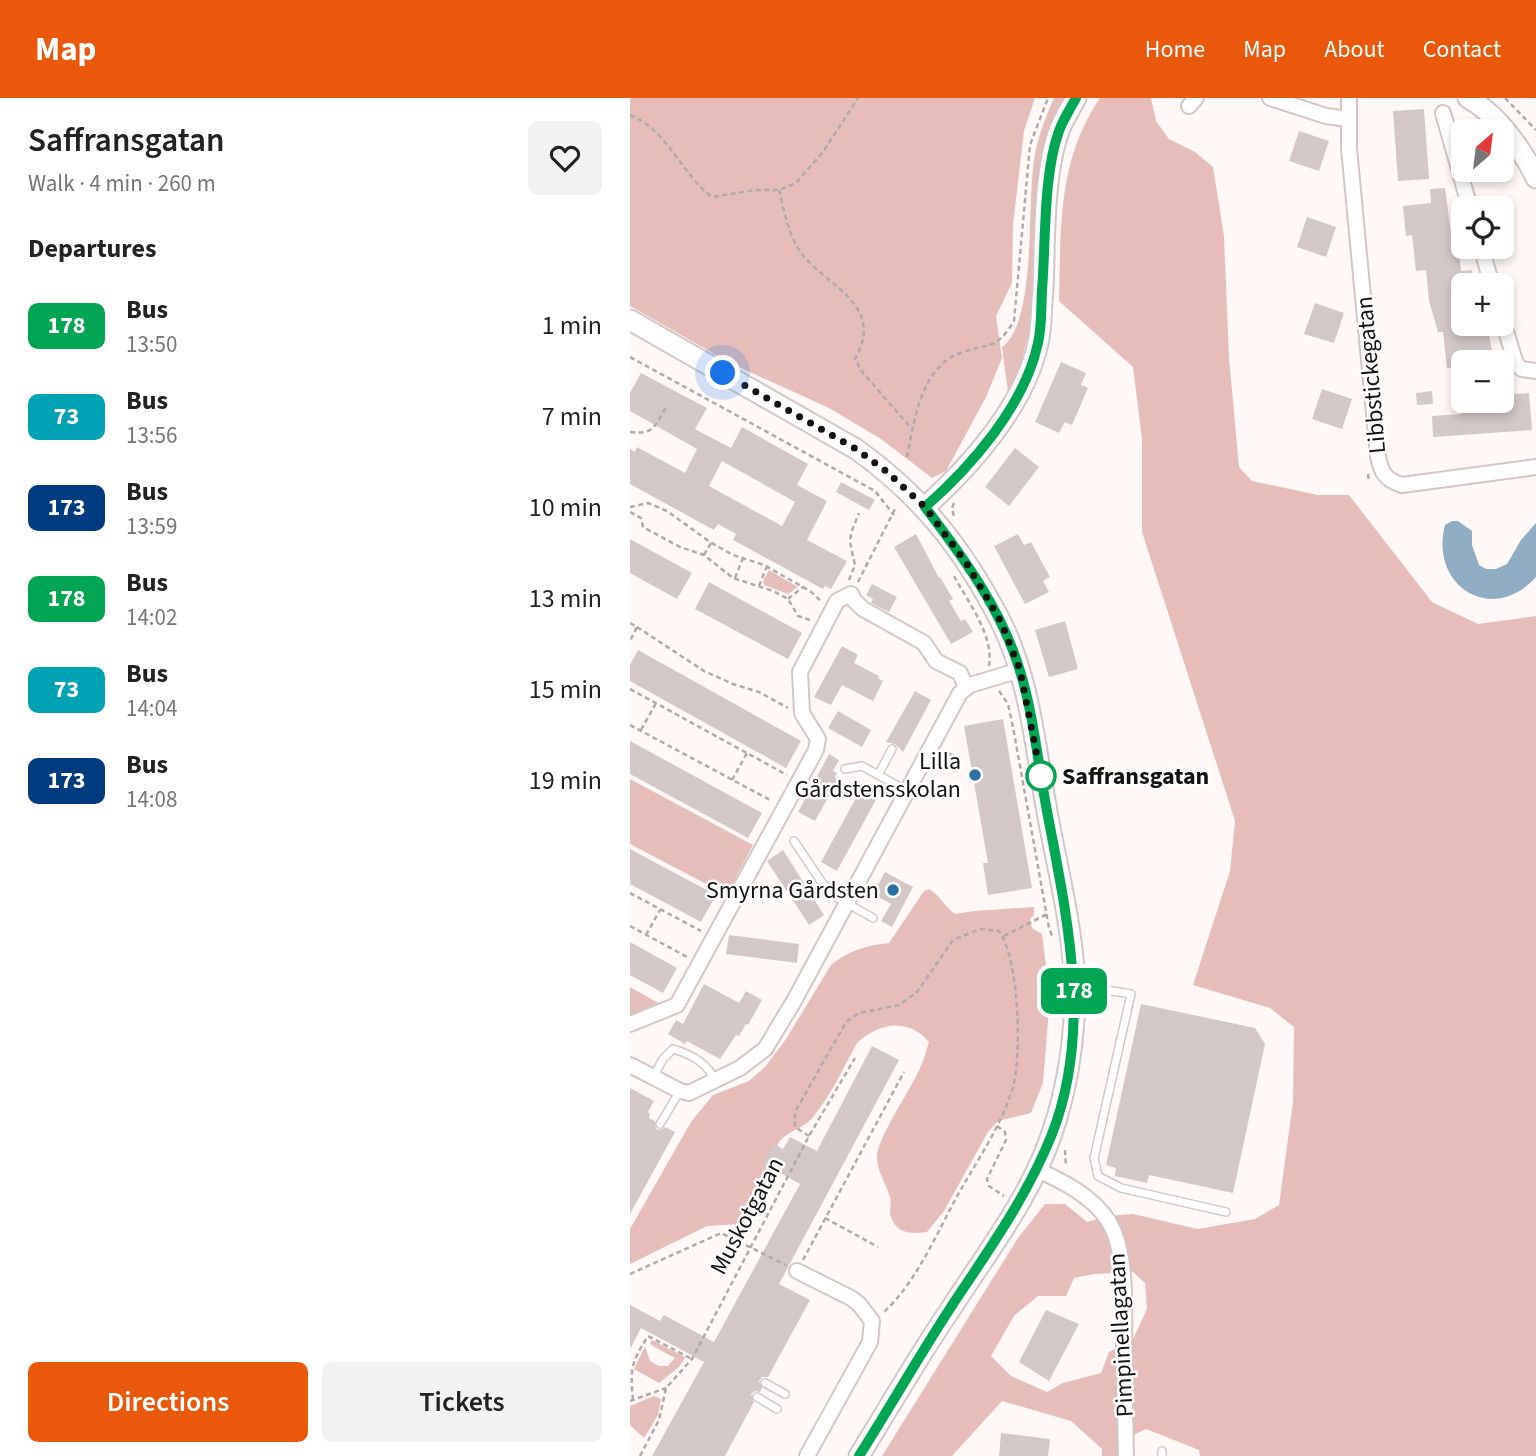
<!DOCTYPE html>
<meta charset="utf-8">
<style>
body{margin:0;font-family:"Source Sans 3",sans-serif;background:#f2f2f2;color:#222;height:100vh;display:flex;flex-direction:column;font-size:26px;white-space:nowrap}
*{box-sizing:border-box;margin:0}
p{font-size:23px;color:#767676}
.icon{flex:none;width:38px;height:38px;fill:none;stroke:currentColor;stroke-width:2;stroke-linecap:round;stroke-linejoin:round}
.map{position:relative;flex:1;overflow:hidden}
.side{display:flex;flex-direction:column;background:#fff;width:630px}
.side>*{flex:none}
.badge{padding:0 14px;border-radius:10px;font-size:24px;line-height:46px}
.needle{width:46px;rotate:28deg}
.controls{position:absolute;left:821px;top:21px;display:grid;gap:14px}
.controls a{display:grid;place-items:center;width:63px;height:63px;border-radius:10px;background:#fff;box-shadow:0 4px 10px #0003;font-size:35px}
.you{position:absolute;width:35px;height:35px;margin:-18px;border:5px solid #fff;border-radius:50%;background:#1a73e8;box-shadow:0 0 0 10px #1a73e833}
.map>.badge{position:absolute;translate:-50% -50%;box-shadow:0 0 0 4px #fff}
h2{padding:0 28px;font-size:26px;line-height:63px}
.round{display:grid;place-items:center;flex:none;width:74px;height:74px;border-radius:10px;background:#f2f2f2}
.headline{display:flex;align-items:center;justify-content:space-between;height:119px;padding:0 28px}
h1{font-size:33px;font-weight:600;line-height:52px}
.button{display:flex;gap:14px;margin-top:auto;padding:14px 28px}
.button a{flex:1;height:80px;border-radius:10px;background:#ea580c;color:#fff;font-size:28px;font-weight:600;line-height:80px;text-align:center}
.button a+a{background:#f2f2f2;color:#222}
ul{padding:0;list-style:none}
li{display:flex;align-items:center;gap:21px;height:91px;padding:0 28px}
li div{flex:1}
li b{display:block;font-size:26px}
li em{font-style:normal}
li .badge{min-width:77px;font-weight:700;text-align:center}
header{display:flex;align-items:center;gap:42px;box-sizing:border-box;height:98px;padding:0 35px;background:#ea580c;color:#fff}
header strong{font-size:33px}
nav{display:flex;gap:38px;margin-inline-start:auto;font-size:24px}
main{display:flex;flex:1;min-height:0}
.map>svg:first-child{display:block}
.green{fill:#e5beba}
.forest{fill:#e7bdb9;fill-rule:evenodd}
.water{fill:#8fadc5}
.building{fill:#d3c8c7;fill-rule:evenodd}
.lines{fill:none;stroke-linecap:round;stroke-linejoin:round}
.lane-casing{stroke:#d2c7c6;stroke-width:10}
.street-casing{stroke:#d2c7c6;stroke-width:18}
.secondary-casing{stroke:#d2c7c6;stroke-width:23}
.path{stroke:#afa9a9;stroke-width:2.5;stroke-dasharray:5 3.5;stroke-linecap:butt}
.lane{stroke:#fff;stroke-width:7}
.street{stroke:#fff;stroke-width:14}
.secondary{stroke:#fff;stroke-width:19}
.line-casing{stroke:#fff;stroke-width:16}
.line{stroke:#00a651;stroke-width:10}
.walk{stroke:#161212;stroke-width:7;stroke-dasharray:0 12.6}
.poi-dot{fill:#2a72a6;stroke:#fff;stroke-width:2.5}
.stop-dot{fill:#fff;stroke:#00a651;stroke-width:3.5}
.labels{text-anchor:middle;dominant-baseline:central;stroke-width:5;stroke-linejoin:round;paint-order:stroke}
.street-label{font-size:24px;fill:#161212;stroke:#fff}
.poi-label{font-size:24px;fill:#161212;stroke:#fff;text-anchor:end}
.stop-label{font-size:24px;font-weight:bold;fill:#161212;stroke:#fff;text-anchor:start}
</style>
<header>
<strong>Map</strong>
<nav><a>Home</a><a>Map</a><a>About</a><a>Contact</a></nav>
</header>
<main>
<section class="side">
<div class="headline"><div><h1>Saffransgatan</h1><p>Walk · 4 min · 260 m</p></div><a class="round"><svg class="icon" aria-label="heart" viewBox="0 0 24 24"><path d="M12 20l-8-8c-3-5 5-10 8-4 3-6 11-1 8 4z"/></svg></a></div>
<h2>Departures</h2>
<ul>
<li><span class="badge" style="background:#00a651;color:#fff">178</span><div><b>Bus</b><p>13:50</p></div><em>1 min</em></li>
<li><span class="badge" style="background:#00a3b4;color:#fff">73</span><div><b>Bus</b><p>13:56</p></div><em>7 min</em></li>
<li><span class="badge" style="background:#003b80;color:#fff">173</span><div><b>Bus</b><p>13:59</p></div><em>10 min</em></li>
<li><span class="badge" style="background:#00a651;color:#fff">178</span><div><b>Bus</b><p>14:02</p></div><em>13 min</em></li>
<li><span class="badge" style="background:#00a3b4;color:#fff">73</span><div><b>Bus</b><p>14:04</p></div><em>15 min</em></li>
<li><span class="badge" style="background:#003b80;color:#fff">173</span><div><b>Bus</b><p>14:08</p></div><em>19 min</em></li>
</ul>
<div class="button"><a>Directions</a><a>Tickets</a></div>
</section>
<div class="map">
<svg width="906" height="1358" viewBox="0 0 906 1358">
<rect width="100%" height="100%" fill="#fff8f7"/>
<path class="green" d="M424 0H434L423 23 406 137 399 233 391 265 378 294 372 249C408 223 396 99 405 56 409 36 416 18 424 0Z
M139 472 168 489 158 496 134 487 133 483Z
M0 681 123 747 97 797 0 746Z
M0 889 32 907 0 917Z
M22 1242 55 1259 50 1268 29 1285 4 1271 15 1248 20 1263 29 1268H38L45 1260 23 1248 20 1245Z
M24 1298 31 1301 28 1317 14 1340 0 1327V1308Z"/>
<path class="forest" d="M0 0H405L394 33 383 127 382 185 366 218 372 260 356 299 316 373 302 380 251 341 199 310 102 266 0 208Z
M470 0H521L526 23 539 41 565 54 583 69 594 138 599 259 609 369 622 383 688 397H719L802 504 848 526 906 518V1358H570L569 1352 516 1331 491 1343 487 1358H472V1351L441 1323 372 1303 322 1358H252L388 1140 415 1106H435L457 1124 478 1118 503 1116 568 1131 625 1121 649 1107 663 1004 664 929 640 910 563 887 600 773 605 723 512 434V341L503 269 429 203C431 131 427 63 470 0ZM503 1174 515 1185 517 1211 503 1241 479 1254 471 1275 433 1285 417 1294 381 1278 361 1258 384 1218 408 1198H436L444 1180 464 1176Z
M299 791C311 798 314 808 325 816L344 813 404 809V817L400 821 402 830 412 836 420 899 413 985 401 1015 368 1023 358 1034 314 1113 297 1134C282 1136 266 1136 261 1119 259 1114 261 1108 261 1103 258 1089 248 1075 247 1062 244 1044 282 990 290 970 294 962 296 953 299 944 278 919 248 925 227 945 214 969 201 997 184 1018 173 1032 160 1031 149 1044L111 1126 77 1128 0 1166V1131L61 1024 83 997 119 983 135 969 156 941 201 867C218 853 237 847 259 845L294 793Z"/>
<path class="water" d="M822 423H828L842 433V447L849 467 856 471H866L877 466 891 442 906 425V479C862 528 799 488 815 427Z"/>
<path class="building" d="M794 11 799 81 768 83 763 13Z
M669 33 699 43 689 73 659 63Z
M815 90 822 143 828 142 831 173 842 172 843 183 822 185 824 215H833V226H857L864 263 833 264V269L817 270 813 234H808L799 203 796 172 786 173 782 137 776 138 773 108 801 105 800 91Z
M677 119 706 129 696 159 667 149Z
M685 205 714 215 704 245 674 236Z
M431 264 456 275 451 287 458 290 442 327 435 324 429 335 405 324Z
M11 275 77 310 65 331 101 350 112 329 178 366 167 387 197 403 177 442 217 463 201 491 195 488 193 491 103 442 106 436 88 426 84 432 0 386V351L5 354 7 349 55 375 67 351 0 313V295ZM92 363 165 404 152 428 79 388Z
M692 291 722 301 712 331 682 321Z
M802 293 803 306 787 307 786 295Z
M899 295 902 332 803 339 802 318 831 316 830 303H872V297Z
M385 350 409 369 379 408 355 389Z
M211 384 245 402 239 412 206 394Z
M286 436 309 480 310 479 323 501 319 503 331 523 335 521 343 534 321 546 264 449Z
M388 436 394 447 401 444 420 479 413 483 419 494 395 506 364 448Z
M0 441 62 475 47 501 0 475Z
M79 484 172 535 158 561 65 511Z
M242 486 267 499 259 514 241 505 243 501 236 497Z
M435 523 448 571 419 579 405 532Z
M212 548 228 557 224 565 249 578 248 580 253 583 243 603 212 587 201 607 184 599Z
M8 552 171 643 156 670 0 583V567Z
M285 593 301 602 273 654 265 646 256 644Z
M208 613 241 632 232 649 198 630Z
M373 621 402 790 358 797 353 765H358L334 628Z
M0 643 132 715 118 740 0 676Z
M316 652 325 657 318 671 308 666Z
M199 656 209 662 203 673 207 675 205 680 208 682 185 723 168 714Z
M232 689 248 698 207 773 191 764Z
M0 751 86 797 71 824 0 786Z
M153 752 194 817 179 827 137 763Z
M255 774 283 789 262 829 251 823 261 806 243 796Z
M99 837 169 846 167 865 96 856Z
M0 844 47 870 33 895 0 877Z
M74 886 109 905 116 893 132 902 118 927 116 926 109 938 106 937 90 961 57 943 55 946 38 936 46 922 53 926Z
M511 906 625 930 635 946 603 1095 519 1077 517 1085 485 1078 486 1070 476 1067Z
M242 948 269 962 149 1186 180 1202 138 1279H132L129 1283 132 1290 130 1294 125 1293 121 1296 124 1304 95 1358H22L74 1264 11 1230 0 1251V1207L30 1223 34 1217 84 1244 170 1086 133 1065 144 1046 153 1051 160 1039 187 1053Z
M0 990 24 1003 18 1014 20 1016 19 1020 25 1023 26 1031 31 1032 35 1029 45 1034 0 1116Z
M416 1212 449 1226 419 1283 389 1264Z
M371 1335 420 1341 418 1358H369Z"/>
<g class="lines">
<g class="lane-casing">
<path id="lane" d="M215 671 232 668 277 693
M248 677 262 651
M164 743 199 795 243 820
M445 887 501 896 464 1060 468 1078 491 1090 596 1114
M23 979 33 961 43 951C61 956 77 965 85 982
M30 1026 50 993
M135 1285 155 1296
M127 1299 147 1311
M532 1353V1358"/>
</g>
<g class="street-casing">
<path id="street" d="M640 0 696 18 718 21
M719 0V50L748 358C751 374 755 382 772 387L906 369
M559 8 566 0
M813 15 840 110
M851 149 862 187
M872 220 886 266 892 271 906 273
M0 926 47 907 186 652 188 641 172 615 170 574 207 503 221 496 224 502 233 511 294 545 306 563 330 575 336 590
M0 967 50 993 59 995 110 970 135 951 164 903 330 595 340 587 390 572
M406 1071C432 1083 463 1098 479 1124 498 1156 494 1214 494 1251 495 1286 495 1322 496 1358
M167 1173 221 1200 229 1206 242 1223 240 1244 177 1358"/>
</g>
<g class="secondary-casing">
<path id="secondary" d="M838 0C867 16 892 51 906 80
M0 222 226 351C292 398 333 451 370 522 399 579 405 646 416 708 427 771 445 835 445 899 444 943 437 990 423 1032 402 1097 358 1153 322 1209 289 1257 260 1308 229 1358
M295 409C341 368 395 307 408 245 412 228 411 209 413 192 415 144 413 77 429 33 433 22 440 11 446 0"/>
</g>
<path class="path" d="M875 0 906 32
M0 17C38 32 51 76 82 99L125 92H149L166 85 193 54 228 0
M149 92C154 112 158 136 170 153 189 182 241 200 233 241 232 248 228 255 225 261L233 275 282 331
M0 259 245 393 264 417
M0 334C24 337 25 328 36 309
M277 359C284 322 291 270 330 255 358 245 366 253 384 223L400 47 418 0
M738 376 739 384
M324 405 322 410 324 419
M0 409 18 405 37 413 80 444 103 457 134 467 180 493 192 504
M0 414 11 420 13 429 50 449 74 457 103 480 143 493 158 501 168 518 180 522
M74 457 81 445
M324 478C338 504 364 537 359 568
M105 480 113 460
M219 482 225 467 220 444 221 435 229 415
M228 484 266 409
M129 488 137 468
M158 501 173 489
M0 525 7 529 0 543
M7 529 74 573 103 586 129 594 158 610
M0 591 157 677
M369 593 378 606 383 629 419 830 422 838
M0 627 142 703
M11 632 26 605
M102 682 117 655
M0 795 71 833
M0 828 57 859
M16 837 30 812
M374 838 417 816
M367 1028 375 1034 376 1042 357 1081 359 1088 374 1098
M179 1038 165 1029V1014L216 924 229 915 269 907 287 894 323 842 350 831 369 833C389 859 392 957 383 989 372 1026 349 1060 330 1093 307 1134 288 1182 254 1214
M435 1052 436 1069
M195 1120 248 1149
M173 1162 274 974
M0 1176 91 1135 156 1167
M3 1302C0 1270 1 1265 18 1238L62 1261
M0 1303 36 1290
M10 1358 29 1322 36 1290 62 1261 179 1038 225 960"/>
<use href="#lane" class="lane"/>
<use href="#street" class="street"/>
<use href="#secondary" class="secondary"/>
</g>
<g class="lines">
<g class="line-casing">
<path id="line" d="M229 1358C260 1309 289 1258 321 1209 358 1153 397 1099 422 1036 463 931 437 819 417 713 408 667 404 618 390 573 372 512 333 459 295 409 341 369 395 307 408 245 412 228 411 209 412 192 416 144 413 77 429 33 433 22 440 11 446 0"/>
</g>
<use href="#line" class="line"/>
<path class="walk" d="M93 275 226 351 256 373 295 409 337 466 371 524 390 572 411 678"/>
</g>
<g class="poi-dot">
<circle cx="345" cy="677" r="7"/>
<circle cx="263" cy="792" r="7"/>
</g>
<circle class="stop-dot" cx="411" cy="678" r="14"/>
<g class="labels">
<g class="street-label">
<text transform="translate(741 277) rotate(-95)">Libbstickegatan</text>
<text transform="translate(117 1118) rotate(-62)">Muskotgatan</text>
<text transform="translate(491 1237) rotate(-93)">Pimpinellagatan</text>
</g>
<g class="poi-label">
<text x="331" y="663">Lilla<tspan x="331" dy="28">Gårdstensskolan</tspan></text>
<text x="249" y="792">Smyrna Gårdsten</text>
</g>
<g class="stop-label">
<text x="432" y="678">Saffransgatan</text>
</g>
</g>
</svg>
<div class="controls">
<a><svg class="needle" viewBox="-14 -14 28 28"><path d="M0-13l5 13h-10z" fill="#e53935"/><path d="M0 13l5-13h-10z" fill="#767676"/></svg></a>
<a><svg class="icon" aria-label="locate" viewBox="0 0 24 24"><circle cx="12" cy="12" r="6"/><path d="M12 2v4M12 18v4M2 12h4M18 12h4"/></svg></a>
<a>+</a>
<a>−</a>
</div>
<div class="you" style="left:93px;top:275px"></div>
<b class="badge" style="left:444px;top:893px;background:#00a651;color:#fff">178</b>
</div>
</main>
